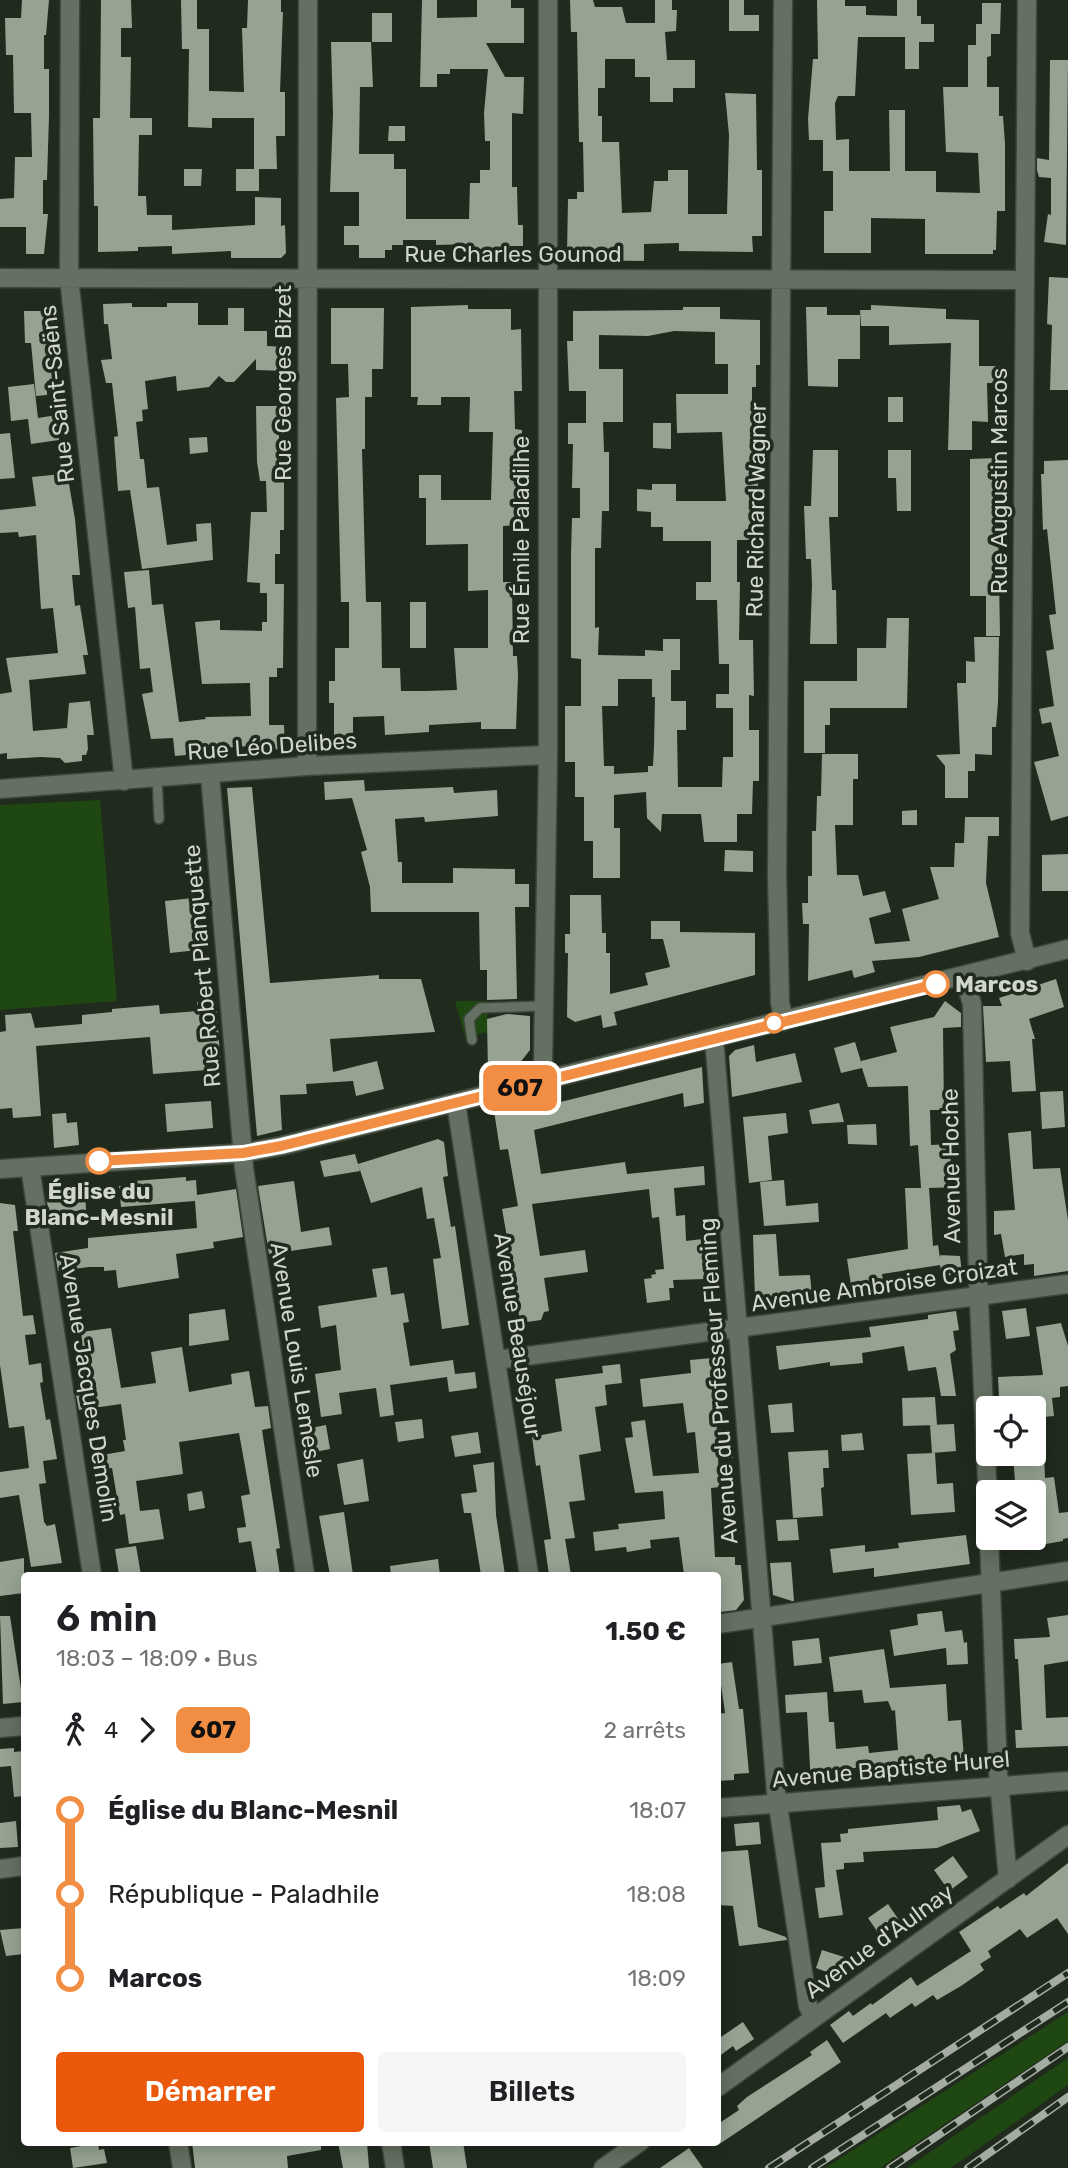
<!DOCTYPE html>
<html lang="fr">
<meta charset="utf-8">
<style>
body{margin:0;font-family:Rubik,sans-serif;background:#f6f6f6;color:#202124;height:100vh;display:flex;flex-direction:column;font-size:26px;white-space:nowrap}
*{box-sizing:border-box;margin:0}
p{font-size:23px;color:#757577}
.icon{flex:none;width:38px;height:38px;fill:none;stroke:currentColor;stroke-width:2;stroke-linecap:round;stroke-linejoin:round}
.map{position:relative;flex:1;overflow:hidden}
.drawer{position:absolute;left:21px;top:1572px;width:700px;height:574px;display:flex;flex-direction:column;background:#fff;border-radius:7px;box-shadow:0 4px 18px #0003}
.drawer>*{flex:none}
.badge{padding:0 14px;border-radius:10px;font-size:24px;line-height:46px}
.controls{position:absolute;left:976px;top:1396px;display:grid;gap:14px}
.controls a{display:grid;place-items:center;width:70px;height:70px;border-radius:7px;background:#fff;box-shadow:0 4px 18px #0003;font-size:35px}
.map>.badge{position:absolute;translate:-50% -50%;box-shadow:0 0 0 4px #fff}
.legs{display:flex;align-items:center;gap:10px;height:77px;padding:0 35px;font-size:23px}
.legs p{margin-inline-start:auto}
.headline{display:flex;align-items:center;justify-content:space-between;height:119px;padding:0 35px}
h1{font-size:38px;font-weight:600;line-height:52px}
.primary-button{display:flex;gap:14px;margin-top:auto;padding:14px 35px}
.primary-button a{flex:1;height:80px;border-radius:7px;background:#ea580c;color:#fff;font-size:28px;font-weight:600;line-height:80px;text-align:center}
.primary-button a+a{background:#f6f6f6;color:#202124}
ul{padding:0 35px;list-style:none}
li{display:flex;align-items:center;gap:24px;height:84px;font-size:26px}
li i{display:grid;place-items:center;width:10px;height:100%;margin:0 9px;background:currentColor}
li i::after{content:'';width:18px;height:18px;margin:-9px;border:5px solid;border-radius:50%;background:#fff}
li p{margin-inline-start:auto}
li:first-child i{background:linear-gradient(#0000 50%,currentColor 0)}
li:last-child i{background:linear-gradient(currentColor 50%,#0000 0)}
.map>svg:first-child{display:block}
.green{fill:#1f4711}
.building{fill:#96a392;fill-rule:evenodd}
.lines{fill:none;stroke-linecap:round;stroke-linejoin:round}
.service-casing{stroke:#3d463b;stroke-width:12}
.minor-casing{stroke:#3d463b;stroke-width:21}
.secondary-casing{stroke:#3d463b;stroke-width:21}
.service{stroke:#647061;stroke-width:9}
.minor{stroke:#647061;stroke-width:18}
.secondary{stroke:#647061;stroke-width:18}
.rail-casing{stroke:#a5aca3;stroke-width:8}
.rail{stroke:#202a1d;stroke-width:5;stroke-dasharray:16;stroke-linecap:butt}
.line-1-casing{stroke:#fff;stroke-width:16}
.line-1{stroke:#f28e43;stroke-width:10}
.stop-1-dot{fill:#fff;stroke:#f28e43;stroke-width:3.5}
.labels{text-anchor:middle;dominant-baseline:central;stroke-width:7;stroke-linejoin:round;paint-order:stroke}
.street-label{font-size:23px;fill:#d0d6ce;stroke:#202a1d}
.stop-label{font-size:23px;font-weight:bold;fill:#d0d6ce;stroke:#202a1d;text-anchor:start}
</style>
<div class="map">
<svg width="1068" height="2168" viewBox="0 0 1068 2168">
<rect width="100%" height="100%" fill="#202a1d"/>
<path class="green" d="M100 800 117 1001 0 1010V805Z
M455 1001H487L488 1035 486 1032 472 1036 473 1039 466 1041Z
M1068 2012V2041L880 2168H825Z
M1068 2058V2085L951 2168H907Z"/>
<path class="building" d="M22 0H49L46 35H44V69H49V116L47 180H43V214H48L44 254H26V227H0V199L14 198 15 157H32L31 113H14L13 55H6L5 18H21Z
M101 0H131L132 28H121V57H131L130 118H152V135H139L138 196H146L147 215H172V230L255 225V197L281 198V226L285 225 286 253 281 258H231V251L172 254V246L138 247V251L98 252V206H94L93 118H100Z
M181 0H197V29H209V91L244 92 242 28H247L248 0H281V12H283L280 92H285V136H276L277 169H259V191H236V169H254V118H212V128L188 127 189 49H182Z
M422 0H437V18L477 17V0H511V8H524V43H486L505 77H524L523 114 512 113V187H517L518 225H523V246H510V257H470V244L436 245V240H403V245H392V250H385V258H359V245H344V226H359V192H330L333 114 331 42H371L373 87H360L359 154H394V169H406V219H469L470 183H480V170H490V141H485L484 113 488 69H450V74H437V87H420Z
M570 0H593L595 7H622L626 23H655V0H672V10H677L676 31 665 32 667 60H695V88H673V102H650V77H635V59H605V88H598V116H602V142H619L622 213 651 212 654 181H668V170H688V214H727L729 135 725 93 756 94 757 170H762V236H752L753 252 679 251V243L644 244V261L572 260 567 254 568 199H577V192H584L583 142H579L577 32H571Z
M729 0H744V15H759V31H729Z
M817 0H845V6H866V15L897 16V0H917V16H921V24H934V42H919V69H905V37H858L855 96H838L835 103 836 140 849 139V171H890L889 110H905V171H936V192L980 193 978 153 946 152 943 87H968V45H976V24H982V3H1001L1000 34H991V56L987 57V87H999V116H1003L1005 144V211H997L996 250H993V254H925V219L871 218V253H824V211H833V171H823V140H809L808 119 813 59H818Z
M372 13H392V42H372Z
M1050 60H1068L1066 245 1044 242 1048 214 1051 215V178L1039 177 1037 170V158L1049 160Z
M389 126H405V141H388Z
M184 169H202L201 186H184Z
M1049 277 1068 278V390H1050L1052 325 1047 324Z
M132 303V307H167V303H198V325H228V308H244V331H267V346L286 347V371L256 370V359L234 382H226L219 376 209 387 177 391 176 376 145 381 148 409 142 410 143 421 136 422 140 459H144L147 488 159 487 167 545 197 541 196 524 211 523 213 560 142 569 130 490 118 491 114 437 118 436 112 383H106L101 360 112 359 108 324H104L103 304Z
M468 305V309H511V330L521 329 522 391H514L515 429 522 430 523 499H518V525L503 526V582H512L513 656H517L518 676 516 729H481V722L429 725V732L385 735 384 716 353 717V737H334V703H329V681H335V648H349V602H341L336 398 349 397 348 364H331V308H384L383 369H372V397H365V449H362L366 602H381L382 668H400L401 691H426L457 690 454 648H488V590L468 591V544L426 545V498H419V475H441V500H491L493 432H469L470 397H441V405H417L418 397H411V307Z
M871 305 946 309V319L979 320V366H1001V383H987L988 422 972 421V450H948L951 343 889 345V326H861L860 310H871Z
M683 307H720V319L760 320V365H756V387H752V443L754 478H758V512H754V540H737V582H740L739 640H753L754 696 749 695V730H759V781H753L752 814H737V842H704L701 814H662L661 832 647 818 646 792 614 795V828H620V878H593V841H584V797H575V762H565V706H581V659L571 658V555L572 518H580V488H572L573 444H568V423H586V391H569L567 341H573V311L683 310ZM674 331 715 332V364H728V394H676L677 433 722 432 726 501H676V484H652V490L637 489V511L651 512V527H663V541H711V582H696V600H717L719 664H729V694H716V708H733V757H723L722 787H678L677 730H686V701H671V670H680V639H663V651L645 650V656L598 655 599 627 595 628V548H601L602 511H609V452H604L603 422H623V369H599V335L648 336ZM618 679H652V697H655L654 746 653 766H648V772L614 774V766H604L602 706H618Z
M806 307H827V315H860V359H838V387L808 386Z
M24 311H46L47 358 56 357 58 380 47 381V395L36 396 31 343H25Z
M34 384 38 418 57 415 59 440 31 444 28 419 11 421 8 387Z
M888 397H903V422H888Z
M256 406H279V438H284V530H280V554H275V584H284L283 668H277V677H269V725H284L285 749 264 750V745L198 750V754L175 756 173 738 151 739 142 694 153 692 150 668 140 669 135 607 128 608 124 572 149 570 152 605 163 604 179 722 206 719 205 717 251 716 250 683 202 684 195 622 220 620V630L262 631V622H267V593H260V583L247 582 251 512H267L266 481H260L257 462Z
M653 423H671V449L653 448Z
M10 433 15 478 0 479V434Z
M207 437 208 452 190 454 189 438Z
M813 450H838V517H829L832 590H836L837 644H810L812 585 811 559H806L804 506H811Z
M888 450H911V511H897L896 478H888Z
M997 458 1000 636H986V596H970V459Z
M1068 460V816L1051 821 1034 762 1059 756 1051 722 1042 724 1039 709 1054 706 1046 651 1054 649 1049 615 1056 614 1047 529 1043 530 1041 474H1044V461Z
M62 474V478H68L75 519 80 575H72L75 606 80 605 88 655H83L86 674 29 680 33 731 67 728 69 703 90 701 94 735H87L88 749 86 755H82V761L65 763 60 758 41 757 7 759V753L0 754V694L12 692 6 658 58 653 53 608 41 609 36 535 19 537 18 532 0 533V510L36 506 32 477Z
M410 602H426V648H410Z
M887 618H909L907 708H830V725H825V753H804V681H857V648H886Z
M974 637H999L998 702 996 727H992V755L975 754V771H968V798H945V766L936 755 960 754 957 683H966V661L975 662Z
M822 754H858V779H853V825H835L837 875H858L863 896 885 891 891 912 869 918 875 944 910 941 902 909 939 899 930 867H954L955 843H964L965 817H999V836H988L986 883 999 937 919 957 872 961 875 972 854 978 852 970 808 981 809 924H803L802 903H808V876H812V831H816L817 796H821Z
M364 780 365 791 453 787 454 793 497 790 498 816 425 822 424 817 395 819 398 862H402V883H453V868L515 869V884H529V907H515L517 999 487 1000V970H480L479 912H371L370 887 361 852 367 850 352 798 325 800 324 782Z
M252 787 270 983 379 975V979H421L435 1032 330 1039 333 1072 377 1061 384 1089 356 1096 353 1081 306 1084 307 1094 280 1095 282 1130 257 1136 227 788Z
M917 810V825H902V811Z
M725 850 753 851V872L724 871Z
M1068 854V891H1042V855Z
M570 895H601L602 933H606V953H610V994L648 985 645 973 670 967 663 939H651V921H680V932L755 933V975L614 1012 617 1025 603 1028 601 1015 575 1022 567 1017 568 953H565V934H570Z
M193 898 198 950 170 953 165 901Z
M1056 979 1064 1007 1029 1019 1035 1039H1032L1036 1091 1012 1092 1010 1061 986 1062 983 1006H1002L999 998Z
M216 1000 221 1069 153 1074 150 1037 36 1046 41 1116 13 1118 12 1108 0 1109V1032L6 1031 5 1015 31 1013 35 1028 82 1024V1015L112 1012V1009L159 1005 160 1014 198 1011 197 1002Z
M945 1001 961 1013V1027L943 1028 944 1110H930L931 1145 950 1144 951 1172 958 1171 959 1187 929 1188 933 1246 938 1245 940 1258 939 1255 960 1256 962 1274 942 1276 940 1265 882 1274 883 1281 851 1285 847 1259 908 1249 905 1188H921L918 1145 910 1146 908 1086 868 1087 862 1068 841 1073 834 1048 855 1042 862 1065 861 1061 897 1052 890 1027 934 1017Z
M507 1014 530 1016V1050L519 1064 488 1072 487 1019Z
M754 1045 756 1062 795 1053 802 1082 732 1097 729 1056 735 1050Z
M702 1067 704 1103 684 1107 683 1093 534 1130 541 1174 625 1162 627 1174 704 1166 705 1185 674 1188 676 1216 685 1215 686 1241 702 1239 705 1279 673 1280 674 1288H669L670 1300 647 1303 644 1279 652 1278 651 1275 656 1274 655 1270 664 1269 659 1217 652 1218 649 1189 532 1204 540 1256 585 1250 588 1272 544 1278 549 1311 544 1312 541 1320 520 1323 517 1300 506 1301 500 1262 511 1260 502 1209 518 1206 508 1149 500 1150 494 1111 515 1105 516 1113Z
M1063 1091 1065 1127 1042 1129 1040 1092Z
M211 1101 213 1128 167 1132 165 1104Z
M839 1103 844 1122 812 1124 809 1110Z
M66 1113 67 1123 77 1122 79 1145 54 1148 52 1114Z
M786 1113 788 1133 768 1136 772 1180 749 1183 743 1117Z
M876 1124 877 1145 848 1144 847 1125Z
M1031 1131 1033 1169 1060 1168 1068 1220V1271L1034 1276V1264L1024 1265V1254L1005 1257 1001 1234 994 1235V1211L1015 1210 1008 1133Z
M438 1139 444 1142 448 1176 443 1177 451 1227 455 1226 469 1325 442 1329 433 1259 441 1258 434 1218 427 1219 422 1187 371 1203 358 1164Z
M355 1154 360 1171 324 1177 320 1161Z
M186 1177V1181L196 1180 197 1195 236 1189 243 1237 213 1242 214 1248 176 1254 179 1278 118 1288 116 1270 104 1271V1267H89L58 1271 55 1253 88 1248V1238L197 1228 195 1201 121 1207 119 1186 134 1185V1181Z
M784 1180 786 1206 818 1203 819 1222 764 1226 760 1182Z
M294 1181 301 1232 329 1227 332 1245 269 1254 258 1186Z
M85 1188 86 1210 49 1214 46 1196 52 1191Z
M0 1203 15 1205 18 1231H13L23 1316 33 1315 36 1334 25 1335 29 1365 41 1363 43 1382 40 1383 46 1420 50 1419 57 1459 43 1461 46 1483 39 1484 44 1522 47 1526 55 1524 62 1563 31 1567 19 1495 0 1498V1472L29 1468 24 1426 9 1428 0 1365Z
M776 1234 779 1276 810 1275 812 1295 755 1300 753 1235Z
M387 1267 391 1295 404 1293 409 1322 403 1323 410 1366 453 1360 455 1374 475 1372 477 1388 449 1392 447 1377 390 1385 394 1415 380 1417 376 1388 339 1393 342 1414 321 1417 315 1374 341 1370 336 1325 321 1328 318 1306 377 1297 372 1269Z
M1026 1308 1030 1336 1006 1339 1002 1311Z
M225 1309 229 1340 189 1346V1314Z
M956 1311 959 1330 953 1331 956 1350 950 1354 956 1396H941L936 1367 908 1371 904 1346 862 1353 863 1363 830 1366V1362L779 1370 776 1346 871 1337 869 1327 928 1319V1315Z
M1061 1323 1068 1346V1386L1060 1387V1397L1052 1398 1054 1416 1034 1418V1409H1006L1005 1396 999 1397 998 1377 1043 1375 1036 1327Z
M111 1328 121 1388 156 1383 151 1352 182 1347 189 1392 232 1384 231 1374 249 1371 255 1407 268 1406 271 1428 262 1430 280 1548 276 1549 280 1575H257L251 1541 239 1543 237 1528 246 1527 241 1496 250 1494 239 1433 179 1442 183 1474 136 1481 140 1511 159 1509 164 1539 129 1544 125 1514 120 1515 112 1468 93 1471 91 1457 125 1451 123 1440H126L121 1404 79 1410 76 1395 88 1393 81 1332Z
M712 1358 717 1431 730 1430 733 1458 718 1459 720 1487 711 1488 715 1557H735V1565H741L744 1600 736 1610 720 1612 718 1575H684L679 1537 650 1540 651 1548 627 1552 626 1547 595 1551 593 1532 619 1529 618 1524 665 1519 663 1491 635 1493 625 1438 633 1437 631 1422 645 1420 653 1476 699 1473 695 1432 687 1433 683 1403 643 1407 640 1379 691 1373 690 1360Z
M620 1364 622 1383 605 1385 607 1405 595 1407 601 1451 579 1455 585 1500 569 1502 575 1538 565 1539 571 1575H549L544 1540 551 1539 540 1465 536 1466 532 1437 562 1431 555 1379 603 1373 602 1366Z
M935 1397 937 1425 903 1426 902 1398Z
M792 1403 794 1432 771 1433 768 1405Z
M422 1419 424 1438 398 1442 395 1422Z
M954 1424 956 1451 932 1453 930 1425Z
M326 1425 330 1449 310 1453 306 1429Z
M478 1432 481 1453 455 1457 451 1436Z
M862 1433 864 1450 842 1451 841 1435Z
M828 1450 829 1468H823L824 1487 821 1488 823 1516 793 1518 788 1452Z
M935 1453 937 1484 953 1483 955 1512 911 1515 907 1454Z
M1013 1454H1044L1045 1478 1054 1477 1059 1513 1068 1512V1538L1063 1539V1541L1034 1546V1493H1006L1005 1483 1015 1482Z
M363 1459 369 1501 344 1505 337 1464Z
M494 1462 496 1515 505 1575H481L471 1513H464L461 1494 477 1492 473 1465Z
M202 1491 205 1508 189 1511 187 1494Z
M344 1512 353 1575H330L319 1516Z
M797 1519 799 1540 778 1541 776 1520Z
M966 1535 970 1564 874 1577V1568L833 1573 830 1549 865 1545V1552L899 1548 898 1543Z
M136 1546 141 1575H119L115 1549Z
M24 1558V1593L0 1596V1562Z
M438 1559 440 1575H391L390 1566Z
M791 1562 794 1601H792L773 1595 770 1563Z
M942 1611 945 1632 962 1630 964 1643 967 1642 968 1664 947 1665 946 1648 894 1656 890 1630 918 1625 917 1614Z
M1068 1615V1661L1044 1665 1046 1718 1068 1717V1746L1016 1748 1015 1730H1022L1018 1659H1015L1014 1639 1050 1637 1047 1618Z
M0 1616H10L23 1702 3 1704Z
M819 1638 822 1663 794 1666 792 1641Z
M884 1649 890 1688 946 1684 948 1721 961 1720 964 1758 931 1763 932 1775 901 1777 900 1767 878 1769V1766L830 1770 831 1783 811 1785 807 1712 786 1713 785 1695 827 1692 829 1722H834L836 1749 868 1746 869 1753 898 1750 895 1710 892 1711 888 1701 864 1703 862 1690 834 1692 829 1657Z
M732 1662 739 1709H743L749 1773 734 1774V1780L718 1781V1714L725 1713 718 1664Z
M14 1748V1752L24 1751V1796L14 1797 11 1766 0 1767V1749Z
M960 1805 962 1812 971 1809 980 1831 937 1848 863 1852 864 1862 844 1863V1869L836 1870 843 1915 819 1918 815 1888 825 1887 821 1843 841 1842 840 1834 848 1833V1829L938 1820 937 1807Z
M16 1821 18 1847 0 1848V1823Z
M759 1822 761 1844 736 1846 734 1824Z
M748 1850 758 1927 786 1937 787 1940 739 1946 733 1906 718 1905V1852Z
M953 1856 968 1877 949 1891 934 1870Z
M1068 1863V1934L1057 1918 1027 1938 1020 1929 988 1951 991 1957 980 1964 984 1970 961 1986 937 2000 933 1995 915 2007 912 2003 890 2018 886 2013 843 2043 830 2025 849 2011 853 2016 871 2003 872 2005 911 1977 917 1986 971 1951 959 1932 998 1906 1000 1909 1024 1893 1026 1896Z
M888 1904 901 1923 881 1937 868 1918Z
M24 1928V1954L6 1956 0 1930Z
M822 1950 844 1957 837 1976 816 1968Z
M743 2022 754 2039 736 2051 733 2046 718 2057V2039Z
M827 2040 841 2062 718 2145V2124L739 2110 737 2106 747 2097 812 2055 810 2052Z
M192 2142H321V2150L287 2156 288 2168H195Z
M338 2142H367L369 2168H343Z
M429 2142H463L467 2168H433Z
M98 2143 99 2150 104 2149 107 2163 73 2168 70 2148Z
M689 2148 703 2168H660Z"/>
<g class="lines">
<g class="service-casing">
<path id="service" d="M157 778 159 819
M472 1040 469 1019 480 1008 544 1006"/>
</g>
<g class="minor-casing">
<path id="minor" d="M70 0 69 278 124 781
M548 0V755L543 1064 549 1080
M783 0 777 875 780 1003 784 1021
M0 278 1025 280
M307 766 308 0
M210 775 244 1168 305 1575
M0 789 307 766 548 755
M1027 961 1020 933 1027 0
M964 977 972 1004 978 1279 989 1523
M714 1038 776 1792 808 2006 814 2018
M456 1103 529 1575
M30 1167 92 1575
M497 1360 1068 1284
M989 1538 998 1771 1008 1879
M718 1624 1068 1571
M0 1728 24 1726
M718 1808 1068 1781
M0 1869 24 1866
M718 2087 1068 1835
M178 2142 182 2168
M391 2142 395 2168
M603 2168 640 2142"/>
</g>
<g class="secondary-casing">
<path id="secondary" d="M0 1169 243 1153 281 1146 1068 949"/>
</g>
<use href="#service" class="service"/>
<use href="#minor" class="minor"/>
<use href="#secondary" class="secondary"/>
<g class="rail-casing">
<path id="rail" d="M769 2168 1068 1973
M812 2168 1068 2002
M890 2168 1068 2047
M968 2168 1068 2097"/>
</g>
<use href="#rail" class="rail"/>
</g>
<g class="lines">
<g class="line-1-casing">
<path id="line-1" d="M99 1161 243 1153 281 1146 936 984"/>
</g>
<use href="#line-1" class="line-1"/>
</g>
<g class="stop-1-dot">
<circle cx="936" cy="984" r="12"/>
<circle cx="774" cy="1023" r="9"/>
<circle cx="99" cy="1161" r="12"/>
</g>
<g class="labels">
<g class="street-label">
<text x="513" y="254">Rue Charles Gounod</text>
<text transform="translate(283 383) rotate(-90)">Rue Georges Bizet</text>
<text transform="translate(57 394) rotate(-96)">Rue Saint-Saëns</text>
<text transform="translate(999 481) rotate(-90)">Rue Augustin Marcos</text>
<text transform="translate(756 510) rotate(-89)">Rue Richard Wagner</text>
<text transform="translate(521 540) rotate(-90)">Rue Émile Paladilhe</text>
<text transform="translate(272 746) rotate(-4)">Rue Léo Delibes</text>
<text transform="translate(202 966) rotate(-95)">Rue Robert Planquette</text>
<text transform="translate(951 1166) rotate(-91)">Avenue Hoche</text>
<text transform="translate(884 1285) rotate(-8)">Avenue Ambroise Croizat</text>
<text transform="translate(518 1335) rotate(81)">Avenue Beauséjour</text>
<text transform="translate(297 1360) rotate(81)">Avenue Louis Lemesle</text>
<text transform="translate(718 1381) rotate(-94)">Avenue du Professeur Fleming</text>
<text transform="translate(89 1388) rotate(81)">Avenue Jacques Demolin</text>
<text transform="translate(891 1769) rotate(-5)">Avenue Baptiste Hurel</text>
<text transform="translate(879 1941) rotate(-36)">Avenue d'Aulnay</text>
</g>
<g class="stop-label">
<text x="955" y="984">Marcos</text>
<text x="99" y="1191" text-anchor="middle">Église du<tspan x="99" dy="26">Blanc-Mesnil</tspan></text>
</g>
</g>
</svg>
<div class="controls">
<a><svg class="icon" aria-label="locate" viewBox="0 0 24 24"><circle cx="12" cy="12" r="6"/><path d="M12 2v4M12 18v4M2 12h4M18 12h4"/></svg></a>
<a><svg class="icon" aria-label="layers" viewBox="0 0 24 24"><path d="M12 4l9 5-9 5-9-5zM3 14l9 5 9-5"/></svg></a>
</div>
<b class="badge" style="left:520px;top:1088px;background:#f28e43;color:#111">607</b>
<section class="drawer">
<div class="headline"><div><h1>6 min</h1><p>18:03 – 18:09 · Bus</p></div><b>1.50 €</b></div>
<div class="legs"><svg class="icon" aria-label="walk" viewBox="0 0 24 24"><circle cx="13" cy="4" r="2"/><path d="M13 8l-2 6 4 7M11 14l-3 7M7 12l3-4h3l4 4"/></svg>4<svg class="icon" aria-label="forward" viewBox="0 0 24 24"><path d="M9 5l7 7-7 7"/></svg><b class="badge" style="background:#f28e43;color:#111">607</b><p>2 arrêts</p></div>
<ul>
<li><i style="color:#f28e43"></i><b>Église du Blanc-Mesnil</b><p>18:07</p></li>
<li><i style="color:#f28e43"></i><span>République - Paladhile</span><p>18:08</p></li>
<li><i style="color:#f28e43"></i><b>Marcos</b><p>18:09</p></li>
</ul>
<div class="primary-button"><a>Démarrer</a><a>Billets</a></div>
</section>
</div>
